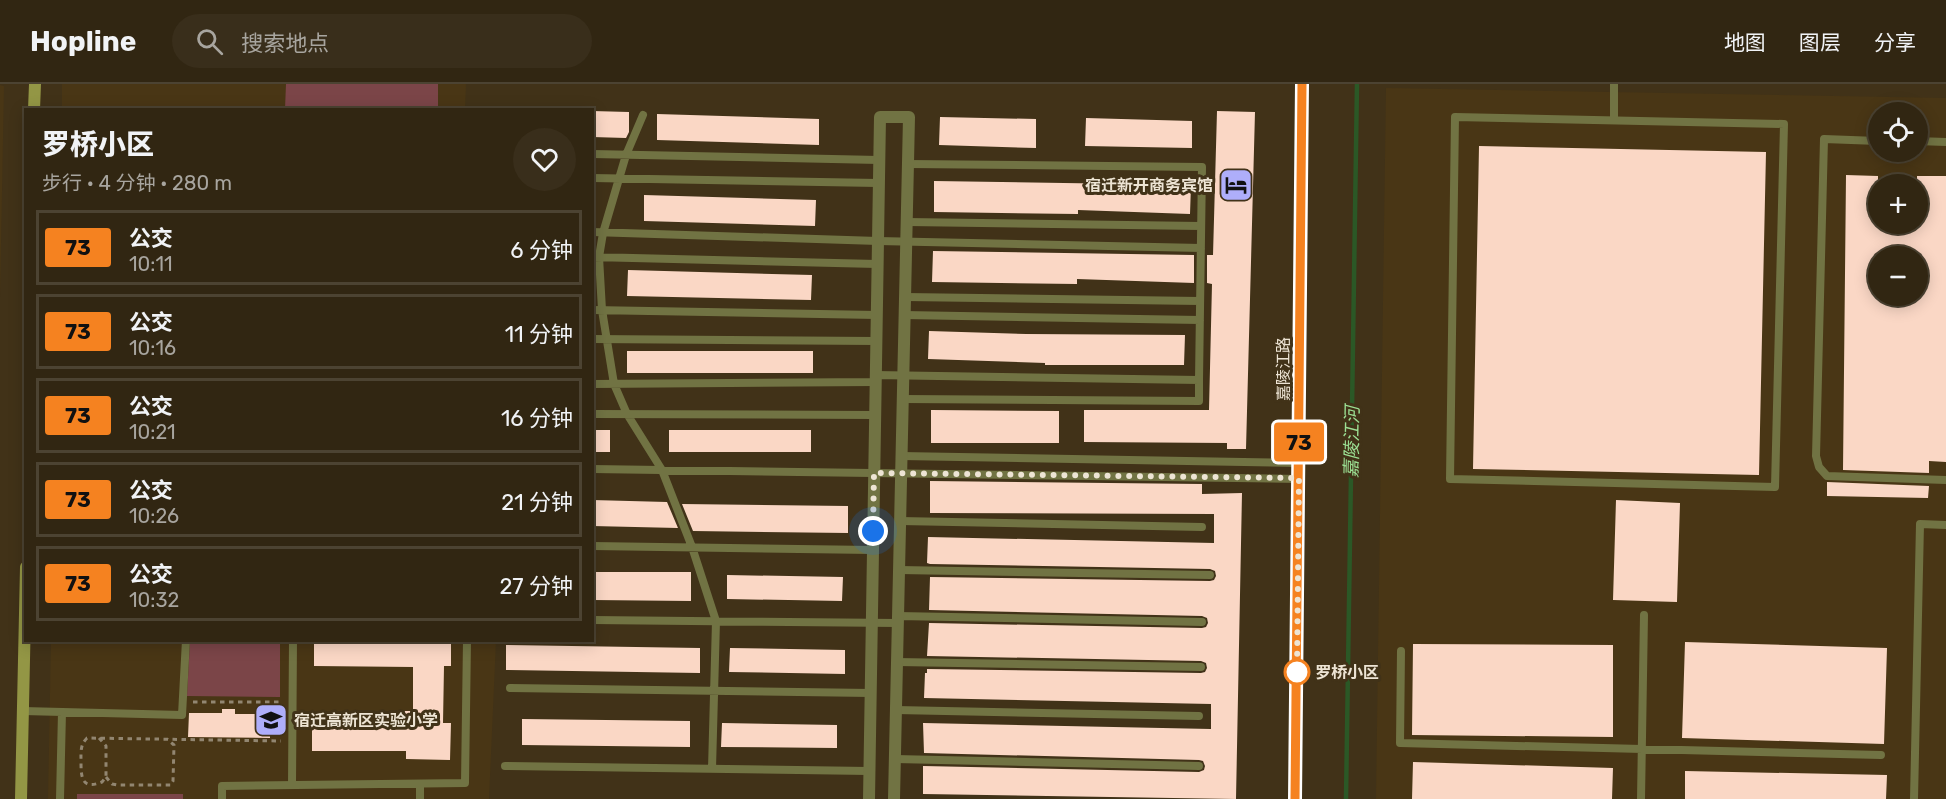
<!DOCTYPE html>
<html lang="zh">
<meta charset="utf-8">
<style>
body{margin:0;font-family:Rubik,"Noto Sans SC",sans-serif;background:#392e1b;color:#f1f3f6;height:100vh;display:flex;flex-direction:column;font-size:22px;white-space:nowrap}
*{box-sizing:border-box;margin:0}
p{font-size:20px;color:#a8a59f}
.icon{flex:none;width:33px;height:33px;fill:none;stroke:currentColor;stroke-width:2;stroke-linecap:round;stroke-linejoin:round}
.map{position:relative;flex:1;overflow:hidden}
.sheet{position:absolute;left:24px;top:24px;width:570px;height:534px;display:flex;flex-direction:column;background:#312612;border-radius:0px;box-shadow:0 3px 15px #0003,0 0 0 2px #4c4332}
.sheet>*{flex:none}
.badge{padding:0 12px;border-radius:4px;font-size:21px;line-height:39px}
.tools{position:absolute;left:1868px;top:18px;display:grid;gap:12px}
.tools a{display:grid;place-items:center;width:60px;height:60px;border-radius:50%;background:#312612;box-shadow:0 3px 15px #0003,0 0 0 2px #4c4332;font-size:30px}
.you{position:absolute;width:30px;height:30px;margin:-15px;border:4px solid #fff;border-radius:50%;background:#1a73e8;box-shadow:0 0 0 9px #1a73e833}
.map>.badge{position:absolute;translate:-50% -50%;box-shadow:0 0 0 3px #fff}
.round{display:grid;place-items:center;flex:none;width:63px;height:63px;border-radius:32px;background:#392e1b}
.summary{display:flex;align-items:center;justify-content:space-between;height:102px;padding:0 18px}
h1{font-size:28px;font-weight:800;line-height:45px}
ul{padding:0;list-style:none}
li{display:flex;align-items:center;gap:18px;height:75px;margin:0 12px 9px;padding:0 6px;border:3px solid #4c4332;border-radius:0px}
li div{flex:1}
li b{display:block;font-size:22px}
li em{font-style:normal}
li .badge{min-width:66px;font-weight:700;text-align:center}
header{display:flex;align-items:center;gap:36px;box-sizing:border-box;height:84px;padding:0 30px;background:#312612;border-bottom:2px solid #4c4332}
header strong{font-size:28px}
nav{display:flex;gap:33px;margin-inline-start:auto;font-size:21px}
.search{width:420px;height:54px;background:#392e1b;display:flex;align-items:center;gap:15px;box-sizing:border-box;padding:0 21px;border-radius:33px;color:#a8a59f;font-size:22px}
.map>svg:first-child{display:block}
.built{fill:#493615;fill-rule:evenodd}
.green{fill:#7b4548}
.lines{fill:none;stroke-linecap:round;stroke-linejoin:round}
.stream{stroke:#2b5826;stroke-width:4.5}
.building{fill:#fad7c5;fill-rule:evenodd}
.path{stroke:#928671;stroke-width:3;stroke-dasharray:4.5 4.5;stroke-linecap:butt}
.lane{stroke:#717343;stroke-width:8}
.street{stroke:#717343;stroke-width:12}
.secondary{stroke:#939645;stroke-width:12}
.line-casing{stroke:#fff;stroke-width:14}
.line{stroke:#f58220;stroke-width:9}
.walk{stroke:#ede4d4;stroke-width:6;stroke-dasharray:0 10.8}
.stop-dot{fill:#fff;stroke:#f58220;stroke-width:3}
.labels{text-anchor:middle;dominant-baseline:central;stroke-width:6;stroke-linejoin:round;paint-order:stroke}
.poi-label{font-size:16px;font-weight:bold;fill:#ede4d4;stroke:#413218;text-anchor:end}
.street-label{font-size:16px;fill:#ede4d4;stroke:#413218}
.stop-label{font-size:16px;font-weight:bold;fill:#ede4d4;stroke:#413218;text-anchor:start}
.water-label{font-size:18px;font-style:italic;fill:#9ce094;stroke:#413218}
</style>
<header>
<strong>Hopline</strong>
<div class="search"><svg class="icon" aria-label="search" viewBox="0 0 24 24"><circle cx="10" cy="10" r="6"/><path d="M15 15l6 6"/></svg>搜索地点</div>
<nav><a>地图</a><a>图层</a><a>分享</a></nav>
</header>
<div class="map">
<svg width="1946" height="715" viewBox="0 0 1946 715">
<rect width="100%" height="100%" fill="#413218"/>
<path class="built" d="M62 0H466L465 25 62 26Z
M0 1 4 2 0 213Z
M1386 4 1946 14V715H1376ZM1878 28H1917V68H1878ZM1878 100H1917V140H1878ZM1878 172H1917V212H1878Z
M51 557H496L489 715H48Z"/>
<path class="green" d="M286 0H438V25H285Z
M190 557H280V613L187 612Z
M77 710H183V715H77Z"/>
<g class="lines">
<path class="stream" d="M1346 715 1357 0"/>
</g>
<path class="building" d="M592 27 629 28V48L626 54 592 53Z
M1217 27 1255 28 1246 365H1227V359L1084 358V326H1209L1212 200 1207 199V171H1213Z
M657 30 819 35V61L657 56Z
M940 33 1036 35V64L939 61Z
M1086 34 1192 37V64L1085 62Z
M1479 62 1766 68 1759 391 1473 385Z
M1846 91 1878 92V140H1917V92H1946V378L1929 377V389L1843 386ZM1878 172H1917V212H1878Z
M934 97 1191 101 1190 130 1078 126V130L934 128Z
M644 111 816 116 815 142 644 137Z
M933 167 1194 171V199L1077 195V200L932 198Z
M628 186 812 191 811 216 627 212Z
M929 247 1026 250 1185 251 1184 281H1045V279L928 275Z
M627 267H813V289H627Z
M931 326 1059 327V359H931Z
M592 346H610V368H592Z
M669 346H811V368H669Z
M930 397 1202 400V410L1242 409 1236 715 923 710V682L1199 688 1204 686 1205 682 1203 677 1199 676 924 669 923 639 1211 645V620L924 614 925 589H927V585L1201 589 1205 588 1207 584 1206 579 1201 577 927 572 929 539 1202 544 1206 543 1208 539 1207 534 1202 532 929 526 930 493 1210 497 1214 496 1216 492 1215 487 1210 485 930 480 927 479 928 453 1214 459V430L930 429Z
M1827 398 1929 402 1928 414 1827 412Z
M592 416 667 418 678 444 592 442Z
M1616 416 1680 419 1677 518 1613 516Z
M682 420 848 422V449L693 447Z
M592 488H691V517L592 516Z
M727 491 843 493 842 517 727 515Z
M314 556H451V582H444L443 639H451L450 676 406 675V667H312V639H398V627H413V583L314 582Z
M1685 558 1887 564 1884 660 1682 654Z
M1413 560 1613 561V653L1412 651Z
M506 561 700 564V589L506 586Z
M730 564 845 566V590L729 588Z
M222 625H235V630H270V654L188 653 189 629H222Z
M522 635 690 637V663L522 661Z
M722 639 837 641V664L721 663Z
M1413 678 1613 684 1612 715H1412Z
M1685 687 1887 691 1886 715H1685Z"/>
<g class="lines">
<path class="path" d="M193 618H283
M99 654 106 662V693L102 698C82 706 81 694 81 678 81 668 80 661 87 654L281 657
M106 693 112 700 117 701H171L173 697 174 661 167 655"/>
<path class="lane" d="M643 31 626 71 603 149 599 173 602 226 614 300 627 330 662 386 692 463 716 537 712 685
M1455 33 1784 40 1775 403 1450 395Z
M1614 36V0
M1878 57 1824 55 1816 372 1819 383 1827 392 1946 396
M1917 57 1946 58
M592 70 879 76
M592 94 878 99
M907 138 1201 142
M592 148 878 157 1201 164
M592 173 877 180
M905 213 1200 217
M592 226 877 231
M904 231 1200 236
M592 255 876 257
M875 291 1199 296 1202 83 908 80
M592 300 875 298
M903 315 1199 317V296
M592 330 875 331
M901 372 1299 379
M592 385 1299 395
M900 437 1202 443
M592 462 873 466
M899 486 1210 491
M898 532 1202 538
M592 536 897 539
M1401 567 1400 659 1881 671
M897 578 1201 583
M510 604 871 609
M896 626 1199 632
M23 627 182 631 186 556
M895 675 1199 682
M505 682 869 687
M420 700V715
M292 701 293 556
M60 715 62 628
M222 715V702L465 699 467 556
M1641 715 1644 531
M1914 715 1920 440 1946 441"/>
<path class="street" d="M869 715 880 33H909L894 715"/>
<path class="secondary" d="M34 26 35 0
M21 715 26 483
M1295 715 1302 0"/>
</g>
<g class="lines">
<g class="line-casing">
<path id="line" d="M1295 715 1302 0"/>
</g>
<use href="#line" class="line"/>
<path class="walk" d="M873 447 874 389 1299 394 1297 588"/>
</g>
<defs>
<g id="hotel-square" transform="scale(1.725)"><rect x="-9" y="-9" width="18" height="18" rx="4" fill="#aeaefa" stroke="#413218"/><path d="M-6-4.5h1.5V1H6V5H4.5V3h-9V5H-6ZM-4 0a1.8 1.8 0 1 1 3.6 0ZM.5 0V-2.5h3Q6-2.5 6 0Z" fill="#111"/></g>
<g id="school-square" transform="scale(1.725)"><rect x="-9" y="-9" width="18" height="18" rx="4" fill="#aeaefa" stroke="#413218"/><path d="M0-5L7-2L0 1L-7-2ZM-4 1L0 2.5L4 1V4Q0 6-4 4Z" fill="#111"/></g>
</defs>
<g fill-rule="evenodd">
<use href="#hotel-square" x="1236" y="101"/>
<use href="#school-square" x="271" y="636"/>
</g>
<circle class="stop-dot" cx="1297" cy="588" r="12"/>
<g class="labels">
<g class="poi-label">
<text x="1213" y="101">宿迁新开商务宾馆</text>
<text x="294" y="636" text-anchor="start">宿迁高新区实验小学</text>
</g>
<g class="street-label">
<text transform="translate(1283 285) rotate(-90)">嘉陵江路</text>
</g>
<g class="stop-label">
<text x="1315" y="588">罗桥小区</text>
</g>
<g class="water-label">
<text transform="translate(1352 358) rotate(-89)">嘉陵江河</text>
</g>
</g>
</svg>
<div class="tools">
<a><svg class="icon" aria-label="locate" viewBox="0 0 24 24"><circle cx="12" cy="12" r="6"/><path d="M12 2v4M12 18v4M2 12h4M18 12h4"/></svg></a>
<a>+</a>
<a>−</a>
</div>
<div class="you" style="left:873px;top:447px"></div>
<b class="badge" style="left:1299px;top:358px;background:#f58220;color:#111">73</b>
<section class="sheet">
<div class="summary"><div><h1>罗桥小区</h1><p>步行 · 4 分钟 · 280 m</p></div><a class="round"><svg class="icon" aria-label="heart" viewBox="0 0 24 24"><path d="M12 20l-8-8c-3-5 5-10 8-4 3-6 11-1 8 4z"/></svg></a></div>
<ul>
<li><span class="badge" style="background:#f58220;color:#111">73</span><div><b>公交</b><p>10:11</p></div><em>6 分钟</em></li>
<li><span class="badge" style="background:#f58220;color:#111">73</span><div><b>公交</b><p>10:16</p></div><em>11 分钟</em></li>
<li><span class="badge" style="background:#f58220;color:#111">73</span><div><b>公交</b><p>10:21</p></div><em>16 分钟</em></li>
<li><span class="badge" style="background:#f58220;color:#111">73</span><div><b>公交</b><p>10:26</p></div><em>21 分钟</em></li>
<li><span class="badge" style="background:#f58220;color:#111">73</span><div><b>公交</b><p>10:32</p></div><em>27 分钟</em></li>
</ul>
</section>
</div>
